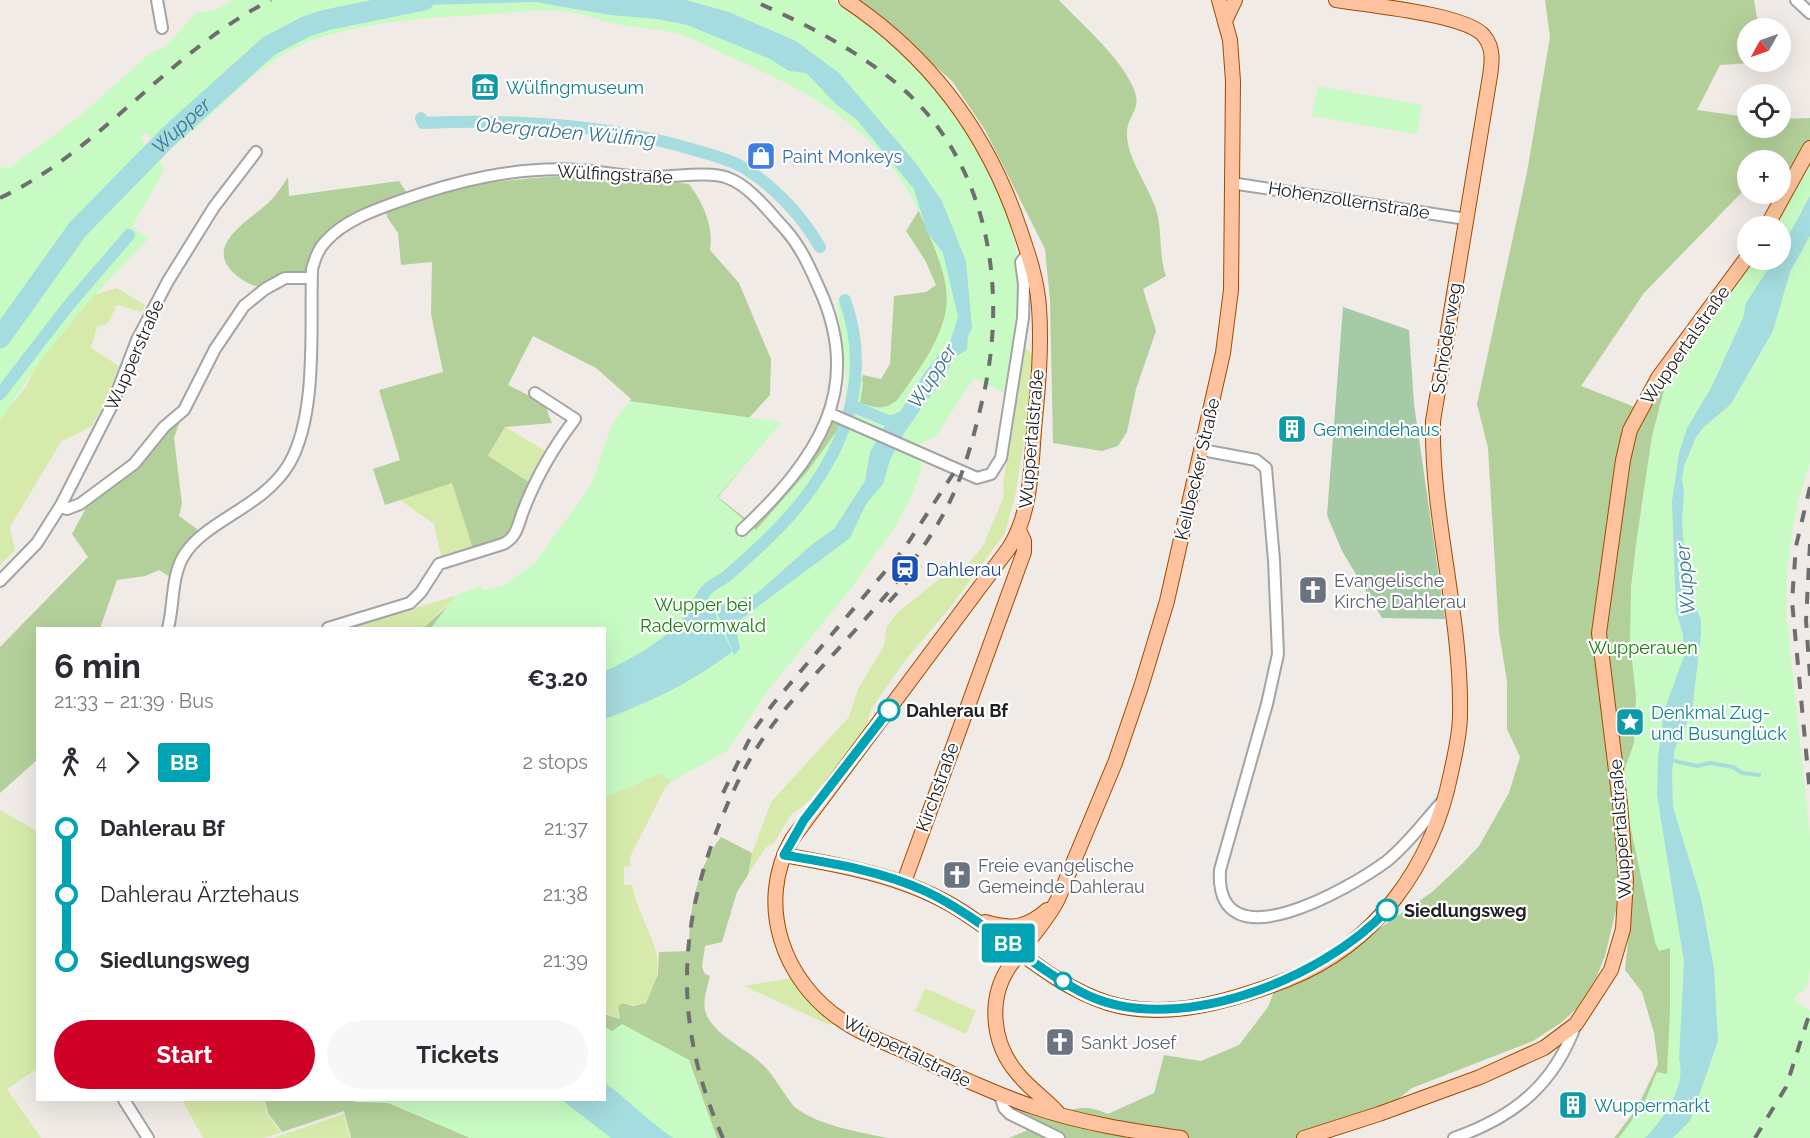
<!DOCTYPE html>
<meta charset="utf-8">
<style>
body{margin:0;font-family:Raleway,sans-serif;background:#f7f7f7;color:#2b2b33;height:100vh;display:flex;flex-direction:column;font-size:22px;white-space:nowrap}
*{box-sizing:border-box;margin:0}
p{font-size:20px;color:#7c7c81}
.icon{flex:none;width:33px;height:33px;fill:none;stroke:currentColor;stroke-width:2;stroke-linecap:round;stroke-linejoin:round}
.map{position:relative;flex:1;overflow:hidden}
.details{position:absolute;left:36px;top:627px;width:570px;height:474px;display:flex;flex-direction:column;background:#fff;border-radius:0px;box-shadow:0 6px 24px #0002}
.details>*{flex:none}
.badge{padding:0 12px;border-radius:4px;font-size:21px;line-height:39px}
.needle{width:39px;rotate:230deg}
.tools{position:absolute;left:1737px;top:18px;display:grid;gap:12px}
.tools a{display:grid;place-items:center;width:54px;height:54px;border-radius:50%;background:#fff;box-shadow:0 6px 24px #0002;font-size:30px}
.map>.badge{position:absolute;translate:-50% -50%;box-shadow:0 0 0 3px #fff}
.legs{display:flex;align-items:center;gap:9px;height:66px;padding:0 18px;font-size:20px}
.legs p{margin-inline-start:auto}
.overview{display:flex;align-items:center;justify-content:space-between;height:102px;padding:0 18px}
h1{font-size:33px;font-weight:700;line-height:45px}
.button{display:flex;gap:12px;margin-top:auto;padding:12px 18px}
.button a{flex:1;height:69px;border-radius:36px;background:#cf0026;color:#fff;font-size:24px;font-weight:700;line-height:69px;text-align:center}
.button a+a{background:#f7f7f7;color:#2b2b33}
ul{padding:0 18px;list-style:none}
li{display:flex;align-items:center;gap:21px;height:66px;font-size:22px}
li i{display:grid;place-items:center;width:9px;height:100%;margin:0 8px;background:currentColor}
li i::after{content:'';width:15px;height:15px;margin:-8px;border:4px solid;border-radius:50%;background:#fff}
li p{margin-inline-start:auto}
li:first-child i{background:linear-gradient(#0000 50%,currentColor 0)}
li:last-child i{background:linear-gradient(currentColor 50%,#0000 0)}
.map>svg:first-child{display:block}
.grass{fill:#d6ebab}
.forest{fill:#b4d09a}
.cemetery{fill:#a7caa6}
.park{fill:#c8fbc3}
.water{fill:#a5dcdf}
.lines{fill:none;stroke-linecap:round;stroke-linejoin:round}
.stream{stroke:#a5dcdf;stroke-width:4}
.canal{stroke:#a5dcdf;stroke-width:12}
.river{stroke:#a5dcdf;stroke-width:21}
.minor-casing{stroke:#a4a4a4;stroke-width:14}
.major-casing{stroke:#9b4c00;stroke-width:16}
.minor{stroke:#fff;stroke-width:10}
.major{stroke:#fec39e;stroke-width:14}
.rail{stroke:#6e6e6e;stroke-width:4;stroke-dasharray:12 12;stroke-linecap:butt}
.line-1-casing{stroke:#fff;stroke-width:14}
.line-1{stroke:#00a3b4;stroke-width:9}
.stop-1-dot{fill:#fff;stroke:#00a3b4;stroke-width:3}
.labels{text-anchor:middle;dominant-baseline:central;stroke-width:4.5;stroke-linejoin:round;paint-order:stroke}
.culture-label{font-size:18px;fill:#0d838f;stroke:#fff;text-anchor:start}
.shop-label{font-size:18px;fill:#366cbe;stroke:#fff;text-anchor:start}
.street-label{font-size:18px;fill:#202020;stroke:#fff}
.transit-label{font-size:18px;fill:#164399;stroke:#fff;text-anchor:start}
.worship-label{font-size:18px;fill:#5b616d;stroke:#fff;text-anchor:start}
.park-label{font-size:18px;fill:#158209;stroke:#fff}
.stop-label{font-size:18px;font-weight:bold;fill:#202020;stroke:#fff;text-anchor:start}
.water-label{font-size:20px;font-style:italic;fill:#3e7792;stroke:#fff}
</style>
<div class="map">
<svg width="1810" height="1138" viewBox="0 0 1810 1138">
<rect width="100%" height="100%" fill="#f0ebe6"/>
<path class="grass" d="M117 288 145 305 142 312 117 305 108 323 97 327 91 348 119 366 107 398 92 426 61 442 10 527 15 550 0 565V418L26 387 48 342 83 298Z
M1025 347 1033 355 1032 395 1015 496 1005 533 949 609 906 659 871 709 866 728 853 746 811 799 790 816 774 843 765 848 748 875 752 853 771 802 849 717 858 689 884 646 886 628 896 614 948 572 969 563 983 546 1004 496 1003 484Z
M505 427 549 453 533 484 488 457Z
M452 483 474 552 442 561 434 524 400 500Z
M458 595 422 628H349Z
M739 693 736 738 703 757 666 786 630 857 631 866 624 867V885H632C642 934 675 953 646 1003L632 1005 622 1003 617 1008 621 1019 605 1013V720Z
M0 810 37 831V1069L7 1089 41 1138H0Z
M797 977 850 1026 827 1024 744 986Z
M925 988 976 1011 966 1034 915 1011Z
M182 1100H265L267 1113 281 1133 263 1138H203Z
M344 1114 350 1138H273Z"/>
<path class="forest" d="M855 0H1059C1083 26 1115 52 1131 83 1145 109 1128 113 1127 131 1125 158 1153 191 1158 217 1162 237 1159 256 1166 276L1143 289 1156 331 1136 389 1127 432 1118 446 1102 451 1053 443 1050 300 1045 249 985 130 952 81 875 13Z
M1545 0H1754L1757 18 1768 28H1748V62H1765L1720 65 1697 110 1747 117 1748 128H1780L1781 119 1810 118V141L1793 172 1781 175 1780 160H1748L1747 187 1644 293 1581 386 1635 407 1620 457 1599 605 1621 850 1616 910 1605 956 1596 978 1576 1009 1562 1022 1533 1041 1412 1088 1379 1114 1327 1138H1009L1033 1128 1017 1119 1000 1095 1059 1115C1078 1106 1089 1106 1108 1114L1154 1093 1164 1055 1201 1061 1239 1045 1268 1007 1275 989 1383 926 1432 892 1463 863 1479 846 1509 793 1520 757 1507 729V681L1499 632 1488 448 1477 404 1527 172 1550 37Z
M599 175 689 184C703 203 714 226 710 250L739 283 771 359 770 395 747 420 768 437 718 497 755 526C785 496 815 460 833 421L877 439 865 466 604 628H423L459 596 504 587 537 565 578 525 615 425 631 399 596 368 533 336 508 385 544 403 552 423 505 427 488 456 532 484 513 536 474 552 452 483 385 505 373 469 400 460 379 390 443 372 431 314 432 262 401 265 398 233 387 217 386 209 333 235 311 278 289 277 265 289C250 285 239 280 229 268 209 242 251 219 268 203 276 196 282 186 288 177L289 196 399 181 407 193 416 190 423 196C480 181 539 176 599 175Z
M921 207 927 232 943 253 955 304 900 412 852 414 863 375 881 379 890 364 894 296 926 292 936 285 925 260 906 231Z
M1721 298 1662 838 1679 1058 1642 1138H1614L1637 1108 1658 1064 1654 1033 1642 992 1625 970 1631 914 1629 878 1601 633 1619 497 1642 410Z
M184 410 174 438 182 504 179 516 197 529 196 541 176 581 159 570 145 576 117 580 100 628H38L37 760 0 793V647L88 557 72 534 93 495 134 464Z
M721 837 752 853 748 875 737 892 722 942 705 946 702 967 705 974 710 976C707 989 701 1004 707 1016 719 1039 749 1049 766 1068 774 1076 791 1105 796 1108 820 1126 859 1132 887 1138H674L605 1083 604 1014 620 1019 618 1007 622 1003 633 1006 646 1003 658 974 659 952 689 951C689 911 696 869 721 837Z
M265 1100H560L610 1138H351L344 1111 282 1132 268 1113Z"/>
<path class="cemetery" d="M1343 307 1409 330 1414 404 1445 619 1382 618 1342 551 1327 515Z"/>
<path class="park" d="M233 0H833C923 61 1016 160 1018 275 1018 315 1010 355 1004 393L974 378 936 436 920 444 917 455 922 467 913 493 895 527 852 587 770 688 728 750 671 782 659 774 605 798 604 628H431L456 595 481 586 483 591 504 585 534 564 591 485 612 425 629 401 782 422 717 497 756 530 807 472 842 424 847 380 837 302 850 296 863 384 860 403C876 408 885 411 898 399 917 373 941 341 946 309 950 283 937 255 928 232 890 135 818 95 728 56 712 49 696 39 679 34 659 28 636 28 616 24 602 21 588 16 574 13 548 8 519 12 493 14 438 17 382 20 328 35 260 53 220 114 165 153L147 133 140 138 160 161 164 170 132 227 149 238 89 301 44 356 0 420V167L9 168 80 116 149 54 166 46 197 12 213 11Z
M1318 86 1422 105 1417 134 1312 116Z
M1810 154V462L1798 502 1792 533 1787 573 1786 612 1810 837V969L1807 987 1793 999 1810 1011V1138H1619L1644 1103 1657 1072 1667 1074 1670 1011V948L1659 951 1655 942 1630 825 1623 774 1634 743 1636 696 1630 643 1631 587 1637 537 1652 436 1663 394 1676 359 1752 260H1780V226H1773Z
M622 1024 689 1060 717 1138H470L388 1103 355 1102V1100H604L605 1027 612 1031Z"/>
<path class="water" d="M420 0H686L729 12 796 41 839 73 915 162 942 201 966 261 972 328 968 336 967 350 955 357 943 378 904 433 890 460 883 484 866 504 850 538 740 620 736 629 740 649 734 655 712 601 724 603 728 609 742 598 756 594 814 543 834 529 865 481 870 452 891 415 900 412 925 372 950 342 958 317 943 253 927 232 914 189 857 120 837 105 806 73 789 71 770 59 687 25 657 19 610 15 535 2 421 5Z
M1810 196V236L1790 272 1773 331 1731 404 1704 427 1696 437 1684 466 1682 479 1684 493 1682 520 1686 577 1701 621V634L1692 712 1674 751 1672 773 1673 807 1701 898 1714 969 1718 1041 1690 1121 1673 1138H1645C1663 1120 1687 1085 1679 1060L1684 962 1657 795 1658 758 1664 711 1684 656 1683 635 1676 611 1672 501 1679 453 1687 428 1711 388 1743 318 1746 303 1774 260H1780L1781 249Z
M704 588 732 652C692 682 651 702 605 719V671C632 659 668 639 686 614 694 603 691 597 704 588Z
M605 1083C629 1100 649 1122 673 1138H611L562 1100H604Z"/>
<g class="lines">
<path class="stream" d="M1670 760 1697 766 1710 763 1733 767 1742 773 1759 775"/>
<path class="canal" d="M421 118 423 123C515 119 610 124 698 151 715 156 734 161 749 171 777 189 803 218 820 247
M0 394 68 306 129 235
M852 406 900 426
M699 604C700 601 702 595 705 592 710 585 721 581 727 576 738 567 748 557 758 548 829 483 879 397 845 300"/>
<path class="river" id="s1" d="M0 338 77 230 170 135 269 46 305 27 326 20 424 0"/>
<g class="minor-casing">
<path id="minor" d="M157 0 162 28
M1796 0 1810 13
M1231 183 1466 219
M831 414 977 478 991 474 1001 458 1023 318 1024 284 1021 262 1028 253
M1202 450 1256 460 1266 468 1274 560 1278 654 1267 704 1220 870C1214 968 1352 887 1387 861 1408 844 1423 823 1441 803
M61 505 67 509 80 504 134 464 164 427 184 410 215 349 244 306 265 289 285 278H311
M0 581 37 543 61 505 112 405 137 340 168 281 214 207 256 152
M168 628C174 606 171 578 183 557 203 521 263 508 289 464 318 414 310 326 312 269 315 259 318 249 326 241 344 221 372 211 397 202 455 181 516 166 579 170 602 171 624 177 647 177 670 178 708 170 728 178 750 186 769 212 785 229 801 247 809 266 819 288 866 390 816 460 742 530
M328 628 410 603 421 592 439 564 503 544C516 538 518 526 522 514 535 479 552 449 575 419L535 393
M1000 1095 1004 1108 1010 1114 1059 1138
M124 1100 148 1138
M1454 1138C1514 1117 1554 1085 1576 1024"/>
</g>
<g class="major-casing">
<path id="major" d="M846 0C930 56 987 133 1019 227 1028 253 1037 279 1039 307 1042 347 1038 389 1034 430 1031 470 1031 513 1009 548L792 839C755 904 783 982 843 1021 864 1036 890 1044 913 1055 953 1074 992 1093 1034 1107 1081 1123 1132 1131 1181 1138
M1225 21 1235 0
M1767 226 1810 148
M784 855C840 865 898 875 948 903 1002 933 1048 984 1108 1003 1166 1021 1231 1001 1286 980 1376 945 1432 866 1451 773 1455 754 1460 734 1460 715 1462 616 1431 519 1433 421L1490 76C1492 62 1494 48 1484 36 1467 14 1366 5 1336 0
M904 882 1024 552V541L1019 530
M985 922C1011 930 1027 928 1047 910
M1058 1113C1046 1099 1030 1089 1018 1074 991 1043 987 996 1012 963 1027 941 1046 923 1058 899L1115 763 1142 684 1167 601 1223 353 1231 290 1233 81 1230 40 1219 0
M1304 1138 1379 1114 1480 1077 1544 1048 1576 1024 1611 970 1623 929 1626 880 1620 803 1599 633 1623 460 1630 430 1658 378 1748 256"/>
</g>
<use href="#minor" class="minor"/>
<use href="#major" class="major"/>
<path class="rail" d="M0 198C103 149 169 51 271 0
M1810 487 1796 546 1792 601 1810 794
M1810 544 1806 621 1810 676
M889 602 921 566
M723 793 754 730 773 704 904 549 955 471
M723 1138C676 1033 676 937 717 830 733 788 753 748 782 713 834 649 899 591 940 520 963 481 974 436 984 393 1009 279 985 149 886 75 845 44 798 20 751 0
M1755 1138 1786 1087 1810 1012"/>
</g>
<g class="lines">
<g class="line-1-casing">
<path id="line-1" d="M889 710 804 820 784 855C831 863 882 871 925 891 981 917 1026 963 1081 992 1171 1040 1322 980 1387 910"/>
</g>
<use href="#line-1" class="line-1"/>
</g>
<defs>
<g id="museum-square" transform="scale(1.5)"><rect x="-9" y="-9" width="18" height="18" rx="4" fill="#0f9aa8" stroke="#fff"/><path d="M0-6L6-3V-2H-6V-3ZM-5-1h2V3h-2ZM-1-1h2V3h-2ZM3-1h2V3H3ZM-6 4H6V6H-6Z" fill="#fff"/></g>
<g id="shop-square" transform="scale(1.5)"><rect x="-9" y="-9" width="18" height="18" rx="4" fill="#3f7fe0" stroke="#fff"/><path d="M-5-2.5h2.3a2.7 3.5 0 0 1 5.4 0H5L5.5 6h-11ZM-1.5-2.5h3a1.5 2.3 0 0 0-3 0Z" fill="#fff"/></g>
<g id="building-square" transform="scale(1.5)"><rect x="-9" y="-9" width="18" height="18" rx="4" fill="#0f9aa8" stroke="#fff"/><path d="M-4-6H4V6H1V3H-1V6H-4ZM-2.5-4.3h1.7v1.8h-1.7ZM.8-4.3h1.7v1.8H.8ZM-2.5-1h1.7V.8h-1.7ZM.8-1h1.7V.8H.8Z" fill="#fff"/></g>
<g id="station-square" transform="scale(1.5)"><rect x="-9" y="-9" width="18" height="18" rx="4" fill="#1a4fb4" stroke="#fff"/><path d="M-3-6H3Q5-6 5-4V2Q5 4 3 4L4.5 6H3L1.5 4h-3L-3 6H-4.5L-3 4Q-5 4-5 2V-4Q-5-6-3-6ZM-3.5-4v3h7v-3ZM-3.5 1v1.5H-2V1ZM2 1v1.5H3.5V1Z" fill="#fff"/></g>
<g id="church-square" transform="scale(1.5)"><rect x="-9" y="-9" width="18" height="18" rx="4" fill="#6b7280" stroke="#fff"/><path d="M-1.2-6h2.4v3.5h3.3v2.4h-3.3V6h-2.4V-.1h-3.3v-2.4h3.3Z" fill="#fff"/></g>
<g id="sight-square" transform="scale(1.5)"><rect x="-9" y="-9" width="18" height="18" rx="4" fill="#0f9aa8" stroke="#fff"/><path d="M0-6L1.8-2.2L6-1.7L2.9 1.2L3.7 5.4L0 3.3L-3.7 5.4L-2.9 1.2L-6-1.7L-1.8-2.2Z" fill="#fff"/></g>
</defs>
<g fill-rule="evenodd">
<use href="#museum-square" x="485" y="87"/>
<use href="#shop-square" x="761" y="156"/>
<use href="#building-square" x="1292" y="429"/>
<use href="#station-square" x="905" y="569"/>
<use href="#church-square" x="1313" y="590"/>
<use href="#sight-square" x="1630" y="722"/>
<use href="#church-square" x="957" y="875"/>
<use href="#church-square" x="1060" y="1042"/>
<use href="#building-square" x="1573" y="1105"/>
</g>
<g class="stop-1-dot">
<circle cx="889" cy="710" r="10"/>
<circle cx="1387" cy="910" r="10"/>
<circle cx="1063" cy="981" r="8"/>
</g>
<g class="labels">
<g class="culture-label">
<text x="506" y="87">Wülfingmuseum</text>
<text x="1313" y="429">Gemeindehaus</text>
<text x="1651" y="712">Denkmal Zug-<tspan x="1651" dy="21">und Busunglück</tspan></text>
<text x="1594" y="1105">Wuppermarkt</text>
</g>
<g class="shop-label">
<text x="782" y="156">Paint Monkeys</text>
</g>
<g class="street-label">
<text transform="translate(615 174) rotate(3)">Wülfingstraße</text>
<text transform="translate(1349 200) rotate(9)">Hohenzollernstraße</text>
<text transform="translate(1446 338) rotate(-81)">Schröderweg</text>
<text transform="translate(1685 345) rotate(-55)">Wuppertalstraße</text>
<text transform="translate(134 355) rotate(-66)">Wupperstraße</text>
<text transform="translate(1031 439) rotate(-85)">Wuppertalstraße</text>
<text transform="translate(1197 469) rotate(-77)">Keilbecker Straße</text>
<text transform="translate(937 787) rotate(-70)">Kirchstraße</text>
<text transform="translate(1620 829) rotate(-94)">Wuppertalstraße</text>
<text transform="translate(907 1051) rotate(26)">Wuppertalstraße</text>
</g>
<g class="transit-label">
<text x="926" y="569">Dahlerau</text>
</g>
<g class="worship-label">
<text x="1334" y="580">Evangelische<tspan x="1334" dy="21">Kirche Dahlerau</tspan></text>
<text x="978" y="865">Freie evangelische<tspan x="978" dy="21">Gemeinde Dahlerau</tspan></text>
<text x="1081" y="1042">Sankt Josef</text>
</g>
<g class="park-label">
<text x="703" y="604">Wupper bei<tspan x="703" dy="21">Radevormwald</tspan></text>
<text x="1643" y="647">Wupperauen</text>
</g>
<g class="stop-label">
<text x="906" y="710">Dahlerau Bf</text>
<text x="1404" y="910">Siedlungsweg</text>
</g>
<g class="water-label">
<text stroke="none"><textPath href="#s1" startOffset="280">Wupper</textPath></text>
<text transform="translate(566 132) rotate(5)">Obergraben Wülfing</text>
<text transform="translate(932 376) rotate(-57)">Wupper</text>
<text transform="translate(1685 579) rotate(-95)">Wupper</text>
</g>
</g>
</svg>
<div class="tools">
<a><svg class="needle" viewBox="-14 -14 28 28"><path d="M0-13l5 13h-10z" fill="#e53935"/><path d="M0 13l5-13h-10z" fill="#7c7c81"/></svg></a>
<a><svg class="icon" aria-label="locate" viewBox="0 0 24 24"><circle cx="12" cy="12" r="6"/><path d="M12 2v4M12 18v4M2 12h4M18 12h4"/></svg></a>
<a>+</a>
<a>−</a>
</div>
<b class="badge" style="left:1008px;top:943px;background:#00a3b4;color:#fff">BB</b>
<section class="details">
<div class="overview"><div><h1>6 min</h1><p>21:33 – 21:39 · Bus</p></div><b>€3.20</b></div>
<div class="legs"><svg class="icon" aria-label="walk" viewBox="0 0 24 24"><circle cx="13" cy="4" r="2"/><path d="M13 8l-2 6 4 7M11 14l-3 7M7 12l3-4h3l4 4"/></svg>4<svg class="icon" aria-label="forward" viewBox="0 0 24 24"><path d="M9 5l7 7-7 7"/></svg><b class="badge" style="background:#00a3b4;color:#fff">BB</b><p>2 stops</p></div>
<ul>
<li><i style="color:#00a3b4"></i><b>Dahlerau Bf</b><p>21:37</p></li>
<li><i style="color:#00a3b4"></i><span>Dahlerau Ärztehaus</span><p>21:38</p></li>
<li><i style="color:#00a3b4"></i><b>Siedlungsweg</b><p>21:39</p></li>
</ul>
<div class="button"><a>Start</a><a>Tickets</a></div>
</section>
</div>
